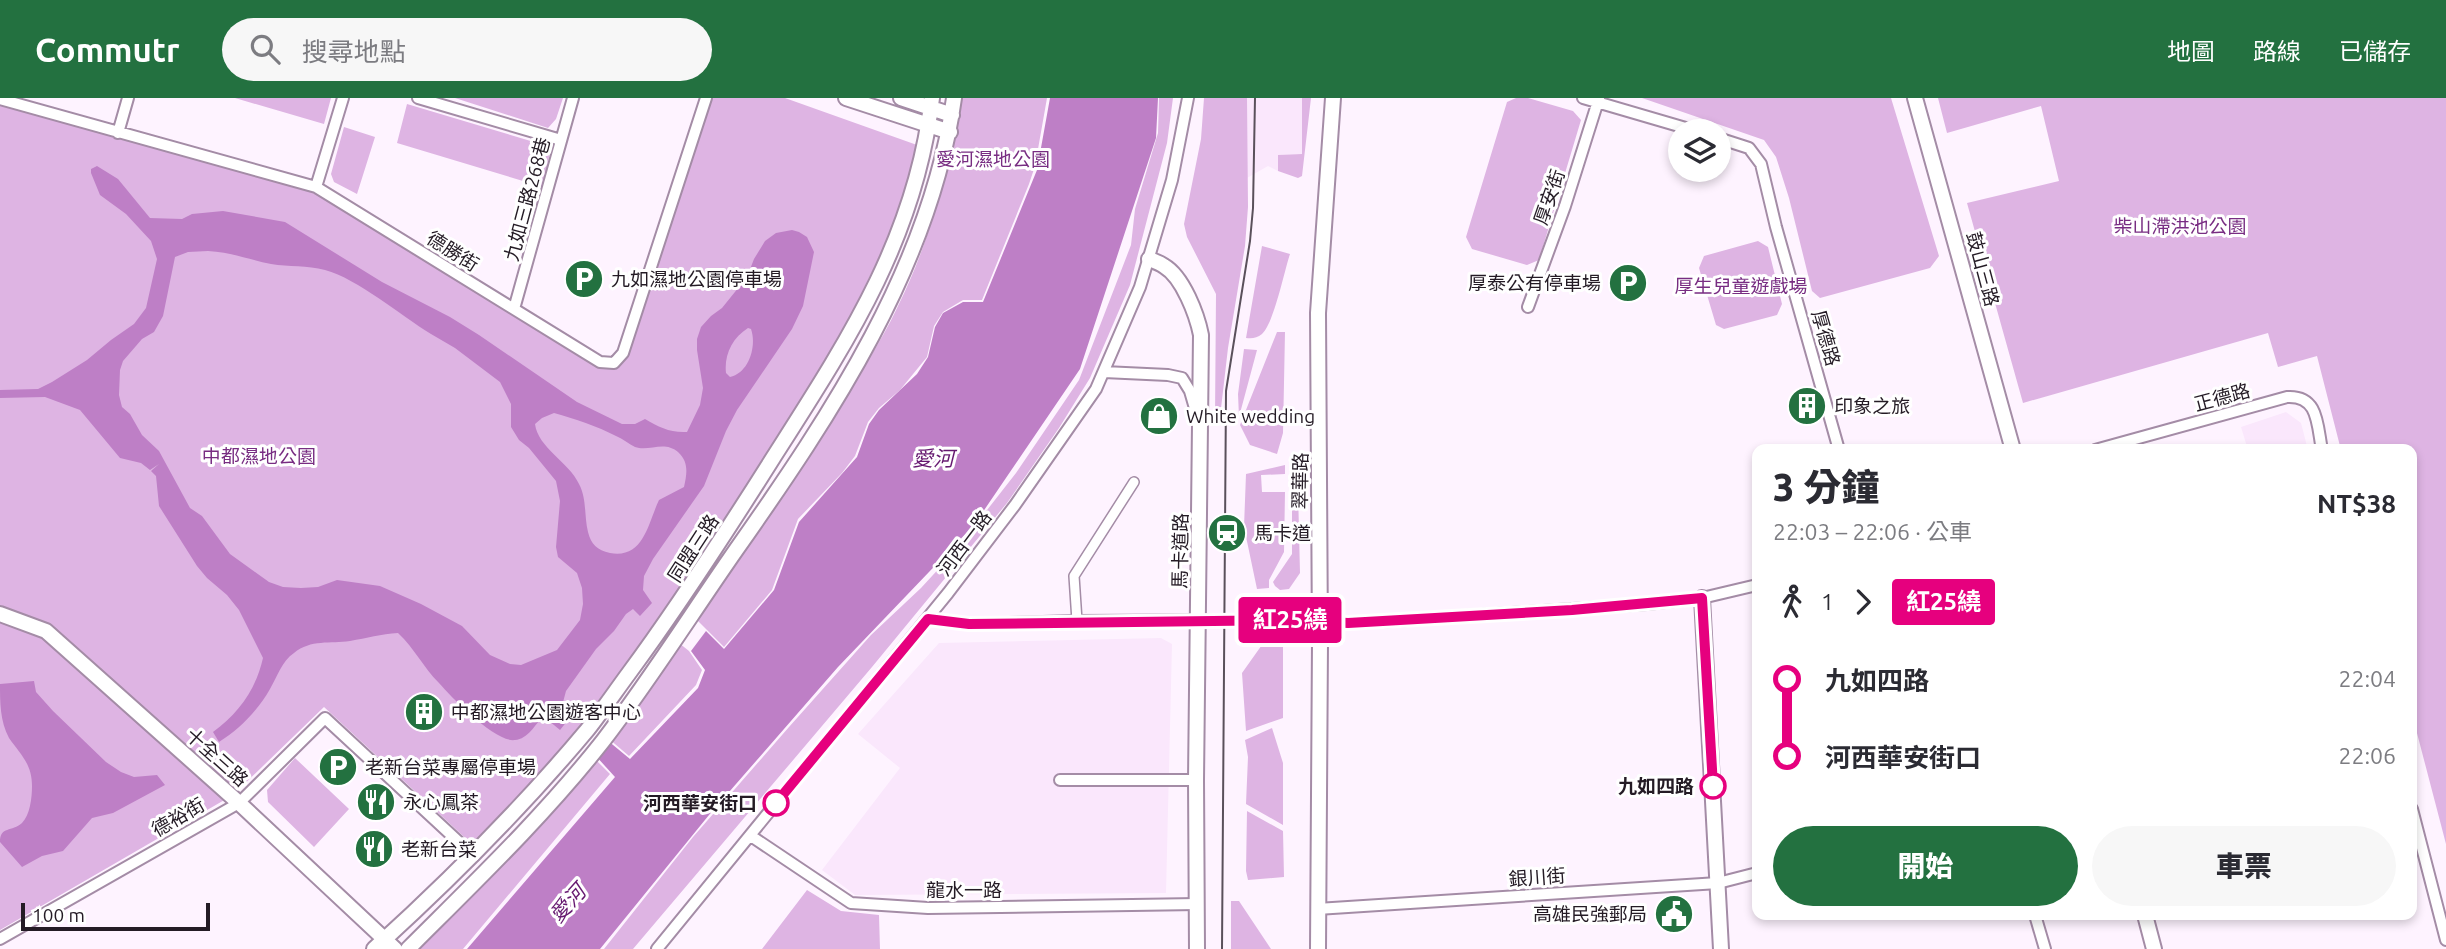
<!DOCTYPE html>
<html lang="zh-TW">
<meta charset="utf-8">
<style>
body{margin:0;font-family:Ubuntu,"Noto Sans TC",sans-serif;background:#f7f7f7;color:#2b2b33;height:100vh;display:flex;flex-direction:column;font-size:26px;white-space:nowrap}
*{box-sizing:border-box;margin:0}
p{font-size:23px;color:#7c7c81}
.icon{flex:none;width:38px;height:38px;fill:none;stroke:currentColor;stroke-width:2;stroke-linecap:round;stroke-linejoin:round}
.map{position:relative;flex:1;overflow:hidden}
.drawer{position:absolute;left:1752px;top:346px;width:665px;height:476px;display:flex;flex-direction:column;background:#fff;border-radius:14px;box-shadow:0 4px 10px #0003}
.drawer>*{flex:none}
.badge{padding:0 14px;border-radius:5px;font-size:24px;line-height:46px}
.tools{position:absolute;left:1668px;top:21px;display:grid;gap:14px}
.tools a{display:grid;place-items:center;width:63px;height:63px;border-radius:50%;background:#fff;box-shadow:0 4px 10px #0003;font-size:35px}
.scale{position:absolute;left:21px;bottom:18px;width:189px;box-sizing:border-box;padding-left:7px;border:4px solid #241b25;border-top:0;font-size:19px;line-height:24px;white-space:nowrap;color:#241b25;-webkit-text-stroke:5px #fff;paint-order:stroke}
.map>.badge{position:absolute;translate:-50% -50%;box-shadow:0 0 0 4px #fff}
.legs{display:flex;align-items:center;gap:10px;height:77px;padding:0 21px;font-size:23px}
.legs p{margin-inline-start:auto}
.summary{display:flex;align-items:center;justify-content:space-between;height:119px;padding:0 21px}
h1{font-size:38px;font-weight:800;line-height:52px}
.action{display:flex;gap:14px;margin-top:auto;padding:14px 21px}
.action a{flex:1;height:80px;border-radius:42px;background:#237140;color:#fff;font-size:28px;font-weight:800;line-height:80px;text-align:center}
.action a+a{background:#f7f7f7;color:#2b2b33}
ul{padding:0 21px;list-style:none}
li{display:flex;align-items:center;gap:24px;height:77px;font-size:26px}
li i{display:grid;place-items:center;width:10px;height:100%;margin:0 9px;background:currentColor}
li i::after{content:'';width:18px;height:18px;margin:-9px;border:5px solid;border-radius:50%;background:#fff}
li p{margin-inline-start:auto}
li:first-child i{background:linear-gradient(#0000 50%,currentColor 0)}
li:last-child i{background:linear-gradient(currentColor 50%,#0000 0)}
header{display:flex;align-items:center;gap:42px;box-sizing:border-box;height:98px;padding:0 35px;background:#237140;color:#fff}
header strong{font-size:33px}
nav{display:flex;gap:38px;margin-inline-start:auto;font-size:24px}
.search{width:490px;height:63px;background:#f7f7f7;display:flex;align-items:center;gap:18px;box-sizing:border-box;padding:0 24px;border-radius:38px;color:#7c7c81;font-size:26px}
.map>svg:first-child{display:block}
.built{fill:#fae7fc}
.green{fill:#deb4e3}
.water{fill:#be7fc6;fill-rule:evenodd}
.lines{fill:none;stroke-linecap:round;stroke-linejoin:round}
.pedestrian-casing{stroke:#a48ca6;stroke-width:12}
.minor-casing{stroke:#a48ca6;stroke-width:14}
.tertiary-casing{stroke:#a48ca6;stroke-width:18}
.pedestrian{stroke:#fff;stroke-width:9}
.minor{stroke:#fff;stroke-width:10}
.tertiary{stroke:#fff;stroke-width:14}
.tram{stroke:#5a505b;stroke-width:2}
.line-1-casing{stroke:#fff;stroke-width:16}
.line-1{stroke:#e6007e;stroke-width:10}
.stop-1-dot{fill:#fff;stroke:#e6007e;stroke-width:3.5}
.labels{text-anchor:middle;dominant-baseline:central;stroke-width:6;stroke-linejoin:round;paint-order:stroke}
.park-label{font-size:19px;fill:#782d82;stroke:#fff}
.street-label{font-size:19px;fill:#241b25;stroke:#fff}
.poi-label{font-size:19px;fill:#241b25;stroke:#fff;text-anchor:start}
.stop-label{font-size:19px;font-weight:bold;fill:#241b25;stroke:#fff;text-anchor:end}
.water-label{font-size:21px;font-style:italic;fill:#661970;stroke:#fff}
</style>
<header>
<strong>Commutr</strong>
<div class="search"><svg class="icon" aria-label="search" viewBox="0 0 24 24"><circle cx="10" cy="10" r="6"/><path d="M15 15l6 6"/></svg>搜尋地點</div>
<nav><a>地圖</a><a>路線</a><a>已儲存</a></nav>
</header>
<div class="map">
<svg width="2446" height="851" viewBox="0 0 2446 851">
<rect width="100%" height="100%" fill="#fef3ff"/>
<path class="built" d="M1247 0H1302V56L1279 57 1278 73 1268 68 1247 80Z
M2286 314 2301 325 2308 352H2248L2241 329Z
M1161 540 1172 546 1166 795 855 797 822 772 900 670 858 636 939 545Z"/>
<path class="green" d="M235 0H331L324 26Z
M455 0H563L556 21 548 30Z
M711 0H785L917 47 898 120 843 234 758 376 669 510 582 626 475 749 324 609 233 697 0 832V5L316 89 600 264 614 265 623 255Z
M960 0H1047L1035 68 1029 86 982 202H963L943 214 934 228 927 259 900 292 879 310 868 324 855 358 842 375 798 421 772 492 724 549 697 522C742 454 788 386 832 318 855 282 880 247 898 208 930 143 949 72 960 0Z
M1159 0H1173L1167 45 1130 187 1090 280 1059 330 1007 405 872 569 633 851H604L693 739 789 629 871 537 921 490 955 453 1016 375 1079 282 1131 147 1135 111 1158 35Z
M1204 0H1247L1248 109 1245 148 1228 250 1220 319H1215L1216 196 1187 139 1184 126 1201 41Z
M1302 0H1311L1302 78 1298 80 1278 73V57L1302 56Z
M1516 0H1528L1573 13 1581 22 1539 162 1527 167 1472 151 1466 139 1507 4Z
M1642 0H1891L1939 158 1930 170 1820 200 1812 193 1789 100 1776 59 1764 42Z
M1938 0H2446V746L2412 616V352H2341L2317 258 2278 269 2268 235 2023 305 1967 105 2059 83 2041 8 1947 35Z
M407 6 544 47 550 54 543 89 397 45Z
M344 29 375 39 357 96 334 84 331 76Z
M1758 143 1768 149 1782 206 1777 217 1724 231 1716 227 1699 170 1704 158Z
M1262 148 1290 156C1284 174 1274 225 1262 236 1257 240 1252 241 1246 240Z
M1277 234H1285L1283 335 1277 356 1250 347 1240 327Z
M1244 251 1257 252 1239 319 1238 296Z
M1285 367V376L1261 377 1262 394H1285L1284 454 1269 482V490L1257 491 1244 429 1246 376Z
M1292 392H1298L1300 475 1289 491 1280 492 1275 488 1273 484 1292 456Z
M1278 543 1283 548V620L1246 633 1242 575 1264 544Z
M679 545 689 553 702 572 696 587 629 658 608 640Z
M1272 630 1283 665V727L1246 706 1248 659 1245 642Z
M593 659 610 676 463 851H412Z
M295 660 349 711 314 749 268 704 267 692Z
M1247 713 1283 733 1284 779 1248 782 1246 773Z
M807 792 841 813 879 817 880 851H762Z
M1231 803H1239L1271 851H1231Z"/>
<path class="water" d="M1050 0H1158L1156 40 1080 271 974 427 838 569 709 717 600 851H467L615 679 595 657 607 642 630 661 698 590 705 572 691 553 706 533 724 551 774 492 799 424 857 359 869 326 879 312 917 276 928 259 935 229 943 215 963 204H983L1037 72Z
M97 68 118 81 150 120 182 121 192 116 223 113 285 124 382 184 450 219 479 237 577 304 622 326H635L645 321C659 329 670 335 687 334L700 307 703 290 697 252V241L701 229 711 218 722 210 747 179 754 161 765 143 776 135 792 132 799 134 807 139 814 154 803 208 792 231 737 312 726 333 704 388 653 461 644 478 643 492 652 505 640 518 633 511 626 516 614 533 596 551 566 593 562 608 572 617 560 632 543 618C535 627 528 641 515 642 496 645 452 600 439 585 423 569 415 551 398 535 381 536 367 540 350 543 330 546 311 541 294 555 282 563 277 579 270 591 258 612 240 631 219 644L213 634C239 615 256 591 263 560L239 512 227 497 207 480 197 468 159 408 156 378 151 373 159 366 150 372 141 365 120 360 80 312 45 299 0 300V292L38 291 52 284 87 262 111 242 134 226 146 210 157 161 151 143 126 116 100 97 91 75V71ZM208 153C231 154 250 162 271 166 289 169 307 167 325 172 358 181 400 217 431 236L455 250 500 284 511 306V329L519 342 529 350 556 383 560 403 556 449 558 459 577 475 582 490 583 506 580 522 557 552 521 567 510 566 490 557 462 528 421 506 380 488 337 482 318 489 301 490 283 489 269 484 230 456 202 418 190 410 159 353 142 337 130 316 122 309 119 297 120 272 123 263 142 241 154 234 163 218 175 159 188 154ZM748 230 751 231C757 248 749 275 730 279L726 275C724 257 732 240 748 230ZM554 315C575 321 597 328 616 338 623 341 629 346 635 349 649 354 664 342 678 354 689 364 687 376 684 389L659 402C648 425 644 461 610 455 597 452 591 446 588 434 584 418 587 401 579 386 569 364 538 350 535 326L542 320Z
M34 583 36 594 53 613 106 664 121 674 134 679 157 677 165 687 113 715 92 720 63 753 42 758 22 769 0 744C0 728 12 734 22 725 30 717 32 700 32 688 32 666 21 657 9 640 0 623 0 604 0 586Z"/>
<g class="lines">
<g class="pedestrian-casing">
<path id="pedestrian" d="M1077 523 1074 478 1134 384"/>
</g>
<g class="minor-casing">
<path id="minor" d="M418 0 561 42
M1583 0 1696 33
M0 1 316 89 600 264 614 265 623 255 706 0
M118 35 128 0
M1718 40 1749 50 1761 66 1776 129 1839 352
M316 89 343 0
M1528 209 1565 108 1599 0
M514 211 573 0
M1104 274 1168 277 1182 280 1190 293 1197 317
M2095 352 2287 299C2319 297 2317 327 2322 352
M928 521 969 526 1077 523 1293 522 1348 525 1392 523 1647 506 1702 500 1757 487
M1060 682H1196
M2412 711 2446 842
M751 738 851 805 928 810 1198 806
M1317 811 1718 785 1757 775
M2035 817 2045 851
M0 841 239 705 325 620 474 758
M657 851 948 495 1015 407 1096 291 1140 189 1172 82 1188 0"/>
</g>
<g class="tertiary-casing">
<path id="tertiary" d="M846 0 950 34
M901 0 952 17
M1915 0 2013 352
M1149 161C1154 163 1160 165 1164 168 1183 179 1197 217 1201 237L1196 682 1197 851
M1702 500 1721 851
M0 516 46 533 239 705 395 851
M2145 817 2154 851
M374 851C450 782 522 710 588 631 602 613 615 594 629 575 680 506 727 433 773 360 847 244 916 140 932 0
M408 851C475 784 544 718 603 643 650 582 692 515 736 452 831 317 931 167 954 0
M1318 851 1320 544 1318 215 1333 0"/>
</g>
<use href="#pedestrian" class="pedestrian"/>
<use href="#minor" class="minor"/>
<use href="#tertiary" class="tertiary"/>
<path class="tram" d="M1222 851 1226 293 1250 143 1253 110 1255 0"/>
</g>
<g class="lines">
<g class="line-1-casing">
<path id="line-1" d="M776 705 928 521 969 526 1293 522 1348 525 1572 512 1702 500 1713 688"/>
</g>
<use href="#line-1" class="line-1"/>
</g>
<defs>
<g id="parking-disc" transform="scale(2.0125)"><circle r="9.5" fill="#237140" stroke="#fff"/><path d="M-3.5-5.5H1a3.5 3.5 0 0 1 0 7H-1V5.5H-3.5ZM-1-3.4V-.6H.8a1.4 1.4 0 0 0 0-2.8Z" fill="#fff"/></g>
<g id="building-disc" transform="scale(2.0125)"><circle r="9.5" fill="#237140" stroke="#fff"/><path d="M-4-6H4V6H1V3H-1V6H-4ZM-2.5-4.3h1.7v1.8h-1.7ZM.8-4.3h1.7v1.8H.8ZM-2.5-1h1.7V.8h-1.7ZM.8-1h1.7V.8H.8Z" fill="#fff"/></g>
<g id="shop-disc" transform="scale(2.0125)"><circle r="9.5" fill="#237140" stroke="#fff"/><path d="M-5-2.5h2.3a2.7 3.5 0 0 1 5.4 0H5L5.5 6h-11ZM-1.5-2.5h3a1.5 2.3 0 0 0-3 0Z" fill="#fff"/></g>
<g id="station-disc" transform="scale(2.0125)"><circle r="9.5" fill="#237140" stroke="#fff"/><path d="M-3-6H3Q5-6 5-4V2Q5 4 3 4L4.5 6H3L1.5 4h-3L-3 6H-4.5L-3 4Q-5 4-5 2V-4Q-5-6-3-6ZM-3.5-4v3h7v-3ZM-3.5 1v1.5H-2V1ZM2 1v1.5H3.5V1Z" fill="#fff"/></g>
<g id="restaurant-disc" transform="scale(2.0125)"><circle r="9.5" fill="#237140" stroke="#fff"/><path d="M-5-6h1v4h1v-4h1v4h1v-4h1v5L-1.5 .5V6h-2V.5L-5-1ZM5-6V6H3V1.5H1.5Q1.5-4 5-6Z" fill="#fff"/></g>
<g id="civic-disc" transform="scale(2.0125)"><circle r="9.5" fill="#237140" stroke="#fff"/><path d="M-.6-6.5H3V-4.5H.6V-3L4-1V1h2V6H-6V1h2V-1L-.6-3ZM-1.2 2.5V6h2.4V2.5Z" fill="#fff"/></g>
</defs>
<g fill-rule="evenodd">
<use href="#parking-disc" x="584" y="181"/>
<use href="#parking-disc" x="1628" y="185"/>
<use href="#building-disc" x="1807" y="308"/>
<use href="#shop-disc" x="1159" y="318"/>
<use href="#station-disc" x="1227" y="435"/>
<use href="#building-disc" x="424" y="614"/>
<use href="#parking-disc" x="338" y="669"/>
<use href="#restaurant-disc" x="376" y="704"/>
<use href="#restaurant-disc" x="374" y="751"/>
<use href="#civic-disc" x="1674" y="816"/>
</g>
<g class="stop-1-dot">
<circle cx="1713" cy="688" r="12"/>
<circle cx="776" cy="705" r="12"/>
</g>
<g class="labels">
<g class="park-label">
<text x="993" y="61">愛河濕地公園</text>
<text x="2180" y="128">柴山滯洪池公園</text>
<text x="1741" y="188">厚生兒童遊戲場</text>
<text x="259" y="358">中都濕地公園</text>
</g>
<g class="street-label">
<text transform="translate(1549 99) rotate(-71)">厚安街</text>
<text transform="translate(527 101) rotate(-75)">九如三路268巷</text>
<text transform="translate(453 153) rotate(32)">德勝街</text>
<text transform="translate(1983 171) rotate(75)">鼓山三路</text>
<text transform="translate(1826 240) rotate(74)">厚德路</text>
<text transform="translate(2222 299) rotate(-15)">正德路</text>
<text transform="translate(1300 383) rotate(-89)">翠華路</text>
<text transform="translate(964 445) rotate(-53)">河西一路</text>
<text transform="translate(693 450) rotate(-57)">同盟三路</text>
<text transform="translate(1180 453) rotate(-89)">馬卡道路</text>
<text transform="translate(217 659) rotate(42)">十全三路</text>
<text transform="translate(178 719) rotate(-30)">德裕街</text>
<text transform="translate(1537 779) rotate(-4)">銀川街</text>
<text x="964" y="792">龍水一路</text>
</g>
<g class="poi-label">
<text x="611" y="181">九如濕地公園停車場</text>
<text x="1601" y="185" text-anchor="end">厚泰公有停車場</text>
<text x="1834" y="308">印象之旅</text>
<text x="1186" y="318">White wedding</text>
<text x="1254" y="435">馬卡道</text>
<text x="451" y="614">中都濕地公園遊客中心</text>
<text x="365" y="669">老新台菜專屬停車場</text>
<text x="403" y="704">永心鳳茶</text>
<text x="401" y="751">老新台菜</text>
<text x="1647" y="816" text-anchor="end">高雄民強郵局</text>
</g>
<g class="stop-label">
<text x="1694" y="688">九如四路</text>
<text x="757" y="705">河西華安街口</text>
</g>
<g class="water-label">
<text x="933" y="360">愛河</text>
<text transform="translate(567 805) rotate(-48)">愛河</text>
</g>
</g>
</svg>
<div class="tools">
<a><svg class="icon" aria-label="layers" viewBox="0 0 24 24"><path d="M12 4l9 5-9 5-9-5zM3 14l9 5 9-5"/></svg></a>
</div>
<div class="scale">100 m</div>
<b class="badge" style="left:1290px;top:522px;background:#e6007e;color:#fff">紅25繞</b>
<section class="drawer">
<div class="summary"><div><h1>3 分鐘</h1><p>22:03 – 22:06 · 公車</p></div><b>NT$38</b></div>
<div class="legs"><svg class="icon" aria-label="walk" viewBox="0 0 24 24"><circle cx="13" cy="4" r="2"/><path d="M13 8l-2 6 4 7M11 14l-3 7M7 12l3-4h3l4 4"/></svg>1<svg class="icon" aria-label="forward" viewBox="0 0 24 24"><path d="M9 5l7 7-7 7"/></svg><b class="badge" style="background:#e6007e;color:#fff">紅25繞</b></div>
<ul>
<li><i style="color:#e6007e"></i><b>九如四路</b><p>22:04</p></li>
<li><i style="color:#e6007e"></i><b>河西華安街口</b><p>22:06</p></li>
</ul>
<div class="action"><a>開始</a><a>車票</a></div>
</section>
</div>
